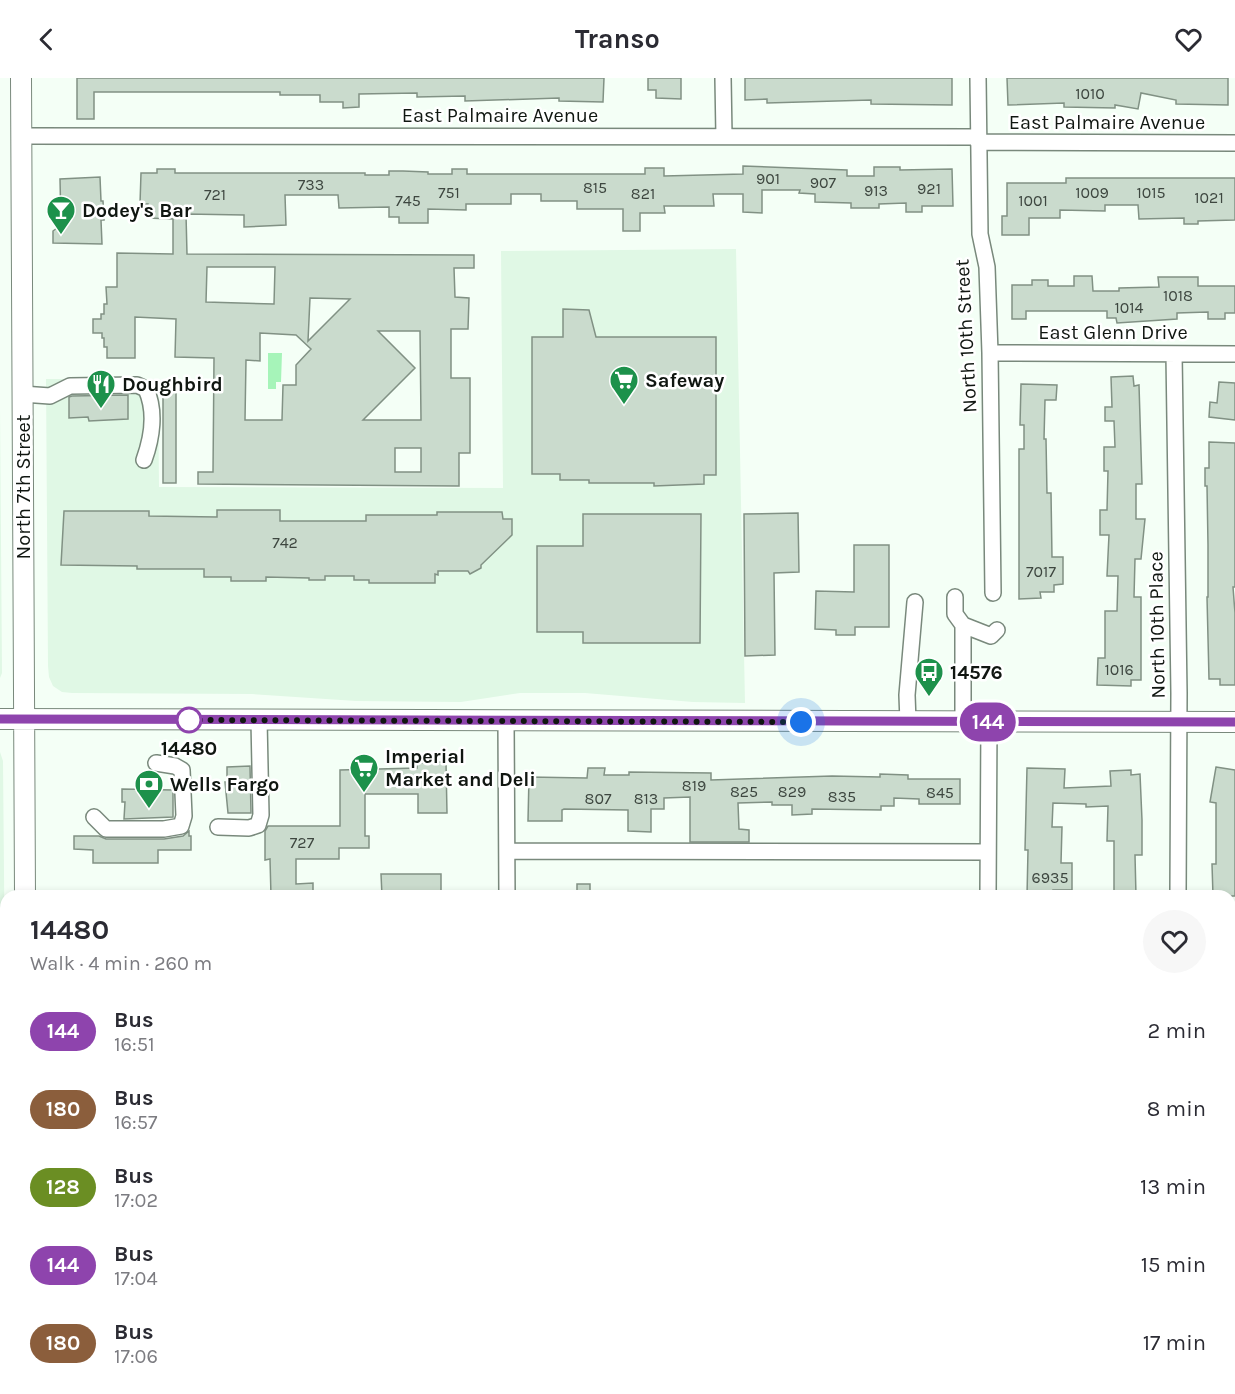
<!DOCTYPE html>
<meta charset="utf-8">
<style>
body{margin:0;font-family:Karla,sans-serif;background:#f7f7f7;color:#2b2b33;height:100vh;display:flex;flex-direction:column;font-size:22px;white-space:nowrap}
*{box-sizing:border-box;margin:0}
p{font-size:20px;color:#7c7c81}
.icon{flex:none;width:33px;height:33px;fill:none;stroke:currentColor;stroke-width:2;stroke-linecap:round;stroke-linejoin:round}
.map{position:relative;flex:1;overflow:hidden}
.side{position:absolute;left:0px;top:812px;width:1236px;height:506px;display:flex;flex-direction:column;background:#fff;border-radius:18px 18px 0 0;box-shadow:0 3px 9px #0003}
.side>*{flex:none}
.badge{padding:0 12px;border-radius:20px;font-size:21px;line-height:39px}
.you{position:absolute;width:30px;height:30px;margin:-15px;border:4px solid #fff;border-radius:50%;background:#1a73e8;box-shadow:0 0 0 9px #1a73e833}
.map>.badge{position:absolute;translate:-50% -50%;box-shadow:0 0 0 3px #fff}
.round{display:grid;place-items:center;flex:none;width:63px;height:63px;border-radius:32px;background:#f7f7f7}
.head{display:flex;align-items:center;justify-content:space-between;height:102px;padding:0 30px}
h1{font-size:28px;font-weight:700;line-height:45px}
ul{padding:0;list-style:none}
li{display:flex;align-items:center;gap:18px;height:78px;padding:0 30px}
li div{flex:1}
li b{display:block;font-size:22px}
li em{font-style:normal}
li .badge{min-width:66px;font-weight:700;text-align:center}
header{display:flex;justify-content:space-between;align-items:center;height:78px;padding:0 30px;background:#fff;font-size:27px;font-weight:700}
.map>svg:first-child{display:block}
.built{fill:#e0f8e5}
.water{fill:#a6f4b9}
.building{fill:#cadbcd;stroke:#819184;stroke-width:1.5;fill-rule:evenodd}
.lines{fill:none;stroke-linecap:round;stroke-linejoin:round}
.minor-casing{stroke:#79897c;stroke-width:18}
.major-casing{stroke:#79897c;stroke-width:22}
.minor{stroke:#fff;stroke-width:15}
.major{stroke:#fff;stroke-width:20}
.line-casing{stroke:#fff;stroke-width:14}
.line{stroke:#8e44ad;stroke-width:9}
.walk{stroke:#101611;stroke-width:6;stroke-dasharray:0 10.8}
.stop-dot{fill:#fff;stroke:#8e44ad;stroke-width:3}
.labels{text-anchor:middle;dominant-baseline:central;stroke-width:5;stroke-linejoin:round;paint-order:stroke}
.number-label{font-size:16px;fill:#3e4740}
.street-label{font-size:20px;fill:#101611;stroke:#fff}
.poi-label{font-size:20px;font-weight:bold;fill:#101611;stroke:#fff;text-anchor:start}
.stop-label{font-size:20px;font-weight:bold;fill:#101611;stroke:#fff}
</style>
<header><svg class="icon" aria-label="back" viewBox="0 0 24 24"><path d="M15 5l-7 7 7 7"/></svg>Transo<svg class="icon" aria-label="heart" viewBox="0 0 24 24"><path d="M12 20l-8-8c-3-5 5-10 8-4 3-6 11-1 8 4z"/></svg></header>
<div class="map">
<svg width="1235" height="1316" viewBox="0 0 1235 1316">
<rect width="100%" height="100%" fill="#f4fff6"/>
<path class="built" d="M736 171 745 625 693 624 585 615H520L461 624 356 623 252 616 72 615 62 614 53 608 49 599 48 588 46 301H158L159 409 503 410 501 173Z
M0 329 2 595 0 600Z
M0 674 3 683 5 906H0Z"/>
<path class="water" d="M268 275H282L281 304H276V311H268Z"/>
<path class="building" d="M77 0H604L603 24 559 23V20L465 23V18L417 19V15L359 16V29L343 30V24H320V17H280V14H94V41H77Z
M648 0H681V21L656 20V12H648Z
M745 0H952V27L871 26V22L767 25V21L745 22Z
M1007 0H1228V27L1176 26V22L1141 15 1138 31 1115 27V30L1064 29V25L1008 27Z
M743 88 847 92V98H874V89H900V92L952 91 953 128H922V134H906V125L879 126V130H851V125L815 124V116L799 115 800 112H762V135L743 134V116H713L714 128H664L665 135H640V153H623V131H577V123H541V116H511V126H466V132L428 131V145H399V139H389V129L339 130 338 117H285L286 147 244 149V137L186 136 187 176 474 177V190H454L455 219 469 220 468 251H451V300H470V375H459V408L198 406V394H213L214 280 175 279 176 241 135 239V280H107V269H104V260H102V255H93V241H101V236H104V226H107L106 209H117V175L173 176V141L147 140 148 126H140L141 95H157V91H175V95H365V97H389V93H403L428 94V96H452V91H467V96H645V90H664V98L743 96ZM207 189H275L274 226 206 224ZM310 220 350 221 308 263ZM378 253H420L421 342H363L415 290ZM260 255 296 257 311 271 296 287V307H283L282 342H245L246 282 260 283ZM395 370H421V394H395Z
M100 99 101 123H103L104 142H101L102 166 53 165V153L61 147 60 101Z
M1066 100H1235V142L1198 143V146H1184V140L1139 141 1138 127H1105V133L1060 132V140H1029V157H1002V138H1007V105H1066Z
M1074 198H1092L1093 213H1119V210L1159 209 1158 199H1198V208H1235V235H1225V241H1208V234L1177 235V241L1117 245 1116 240H1107V233H1026V241H1012V207H1032V202H1048V208H1074Z
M563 231 589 232 596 259H716V397H704V406L654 408V405H589V402H560V396H532V259H563Z
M1133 298 1134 308 1139 307 1142 406H1136V441H1145L1141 481H1135L1134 519H1141V602H1131V608L1097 607 1098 580H1105V533H1117L1118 498H1107L1109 457H1100V432H1107L1108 393H1104V369H1115L1114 343H1105V329H1112L1111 299Z
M163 303H176V405H163Z
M1219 304 1235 305V342L1209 339 1210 324 1217 325Z
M1021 306 1057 307 1056 322H1045L1044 361H1046L1047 415H1051L1052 479H1063V506L1054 507V514H1040L1041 520 1019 521V371H1024V347H1020Z
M128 317V341L89 343 88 339 69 340V319L72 318Z
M1209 364 1235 365V509H1233L1235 535V607H1220V601H1209L1207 519H1208V467L1207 408H1205V390H1209Z
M217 432H280V443H366V437H437V434H502L503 441H512V457L481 487V490L470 496 468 493H438V497L435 496V505H369V502H354V498H325V502H309V500L266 499V503H231V499H204V491H137V488L61 487 64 433H149V438L217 439Z
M798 435 799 494 774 495 775 577 745 578 744 436Z
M583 436H701L700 565H583V554H537V468H583Z
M854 467H889V549H855V557H836V552L815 551 816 513 854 514Z
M439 684 446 685 447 735H418V716H365V758H369V770H339V781H296V806L313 805V818H271L270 781 265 782V753L268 748H340V692L417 690V685Z
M250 688 251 735H228L225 704H227V689Z
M1216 689 1235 692V818H1213L1212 786H1216V725L1210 724Z
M588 690H605L604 697H629V694L711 695V702L832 698 880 699V696L908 697V701H960V726H919V721L894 720V728H881V732L812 731V736L792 737V727H772V724L738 725 739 751 749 752V764H690V719L664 720V731H651V754L628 753V732L564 731 562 732V743H528L529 699 587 700Z
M1027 690 1065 691 1064 710 1111 708 1110 693 1131 692V697L1140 696 1142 742V777H1135L1136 818H1114V763H1107L1108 728 1086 729V726L1053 725 1052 749H1062L1061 785H1072V812H1053V818H1027L1028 772H1025Z
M122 711 173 712V739L124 741 125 724H122Z
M189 753V758H191V772H158V785H93V772L74 771V758H99L106 761H164L183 758Z
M381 796H441V818H382Z
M577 806H590V818H577Z"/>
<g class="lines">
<g class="minor-casing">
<path id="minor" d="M723 0 724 58
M978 0 980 156 987 189 990 275 993 515
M21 58 978 59
M978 64 1235 65
M990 275 1235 276
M1174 276 1179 615 1178 818
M22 316 50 318 70 308 137 307 146 311C156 333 152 360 144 382
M955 519V536L963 547V644
M963 547 991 558 997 552
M506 643 507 818
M908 644 907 617 915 524
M94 739 106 751H164L181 748 184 738 182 692 175 688 156 685
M218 749 249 750 258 747 261 737 259 642
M507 773 988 774
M988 818 989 644
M0 1003H6
M351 1311V1316
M1180 1311V1316
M512 1316V1311
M990 1316V1311"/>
</g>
<g class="major-casing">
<path id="major" d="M21 0 25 818
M0 641 1235 644
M28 1311V1316"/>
</g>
<use href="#minor" class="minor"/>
<use href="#major" class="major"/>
</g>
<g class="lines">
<g class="line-casing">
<path id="line" d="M0 641 1235 644"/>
</g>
<use href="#line" class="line"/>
<path class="walk" d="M189 642 801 644"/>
</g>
<defs>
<g id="bar-pin" transform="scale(1.5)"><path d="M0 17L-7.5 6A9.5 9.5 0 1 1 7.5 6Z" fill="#1d914b" stroke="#fff"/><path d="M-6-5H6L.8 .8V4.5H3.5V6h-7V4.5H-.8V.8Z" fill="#fff"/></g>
<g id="supermarket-pin" transform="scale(1.5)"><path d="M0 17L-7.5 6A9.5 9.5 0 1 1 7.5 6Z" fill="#1d914b" stroke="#fff"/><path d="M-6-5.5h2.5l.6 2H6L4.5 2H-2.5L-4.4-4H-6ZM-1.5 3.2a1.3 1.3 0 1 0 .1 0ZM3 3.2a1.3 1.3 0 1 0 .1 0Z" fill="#fff"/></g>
<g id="restaurant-pin" transform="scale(1.5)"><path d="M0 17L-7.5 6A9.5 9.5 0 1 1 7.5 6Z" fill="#1d914b" stroke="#fff"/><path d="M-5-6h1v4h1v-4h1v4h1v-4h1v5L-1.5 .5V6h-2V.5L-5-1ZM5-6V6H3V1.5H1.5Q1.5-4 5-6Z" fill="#fff"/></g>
<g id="bus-pin" transform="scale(1.5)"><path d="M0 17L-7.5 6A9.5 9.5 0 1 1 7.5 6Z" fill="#1d914b" stroke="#fff"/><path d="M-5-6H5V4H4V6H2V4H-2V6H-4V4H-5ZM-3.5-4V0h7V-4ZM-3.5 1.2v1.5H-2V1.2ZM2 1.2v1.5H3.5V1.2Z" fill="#fff"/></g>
<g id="bank-pin" transform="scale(1.5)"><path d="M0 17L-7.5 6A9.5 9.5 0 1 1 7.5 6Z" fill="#1d914b" stroke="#fff"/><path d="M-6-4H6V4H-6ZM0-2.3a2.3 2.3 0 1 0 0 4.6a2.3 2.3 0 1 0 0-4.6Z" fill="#fff"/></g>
</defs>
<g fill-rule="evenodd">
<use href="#bar-pin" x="61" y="132"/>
<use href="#supermarket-pin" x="624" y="302"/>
<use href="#restaurant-pin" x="101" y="306"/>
<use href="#bus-pin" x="929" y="594"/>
<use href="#supermarket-pin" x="364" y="690"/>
<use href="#bank-pin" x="149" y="706"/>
</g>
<circle class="stop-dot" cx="189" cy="642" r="12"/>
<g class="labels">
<g class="number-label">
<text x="1090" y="15">1010</text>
<text x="768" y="100">901</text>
<text x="823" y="104">907</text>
<text x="311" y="106">733</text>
<text x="595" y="109">815</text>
<text x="929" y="110">921</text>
<text x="876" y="112">913</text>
<text x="449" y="114">751</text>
<text x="1092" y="114">1009</text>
<text x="1151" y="114">1015</text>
<text x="643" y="115">821</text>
<text x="215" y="116">721</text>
<text x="1209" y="119">1021</text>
<text x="408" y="122">745</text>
<text x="1033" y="122">1001</text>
<text x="1178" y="217">1018</text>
<text x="1129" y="229">1014</text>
<text x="285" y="464">742</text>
<text x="1041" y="493">7017</text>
<text x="1119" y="591">1016</text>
<text x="694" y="707">819</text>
<text x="744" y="713">825</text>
<text x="792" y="713">829</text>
<text x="940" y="714">845</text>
<text x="842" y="718">835</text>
<text x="598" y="720">807</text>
<text x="646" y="720">813</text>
<text x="302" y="764">727</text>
<text x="1050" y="799">6935</text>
</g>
<g class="street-label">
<text x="500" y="37">East Palmaire Avenue</text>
<text x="1107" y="44">East Palmaire Avenue</text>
<text x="1113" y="254">East Glenn Drive</text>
<text transform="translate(966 258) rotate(-93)">North 10th Street</text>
<text transform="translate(23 409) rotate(-90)">North 7th Street</text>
<text transform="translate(1157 547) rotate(-91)">North 10th Place</text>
</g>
<g class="poi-label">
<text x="82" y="132">Dodey's Bar</text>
<text x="645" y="302">Safeway</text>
<text x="122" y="306">Doughbird</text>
<text x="950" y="594">14576</text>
<text x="385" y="678">Imperial<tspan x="385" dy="23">Market and Deli</tspan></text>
<text x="170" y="706">Wells Fargo</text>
</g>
<g class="stop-label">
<text x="189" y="670">14480</text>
</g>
</g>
</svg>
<div class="you" style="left:801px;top:644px"></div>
<b class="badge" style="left:988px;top:644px;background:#8e44ad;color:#fff">144</b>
<section class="side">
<div class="head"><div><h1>14480</h1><p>Walk · 4 min · 260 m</p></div><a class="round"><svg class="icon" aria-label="heart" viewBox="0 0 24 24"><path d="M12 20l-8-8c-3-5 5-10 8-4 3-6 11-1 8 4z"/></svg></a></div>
<ul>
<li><span class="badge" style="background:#8e44ad;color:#fff">144</span><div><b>Bus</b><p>16:51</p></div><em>2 min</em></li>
<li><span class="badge" style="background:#8b5e3c;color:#fff">180</span><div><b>Bus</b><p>16:57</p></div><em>8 min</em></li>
<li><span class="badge" style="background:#6b8e23;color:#fff">128</span><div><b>Bus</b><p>17:02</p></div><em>13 min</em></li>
<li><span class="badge" style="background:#8e44ad;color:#fff">144</span><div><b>Bus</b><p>17:04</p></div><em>15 min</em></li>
<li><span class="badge" style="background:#8b5e3c;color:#fff">180</span><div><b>Bus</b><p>17:06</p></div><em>17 min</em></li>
</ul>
</section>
</div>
